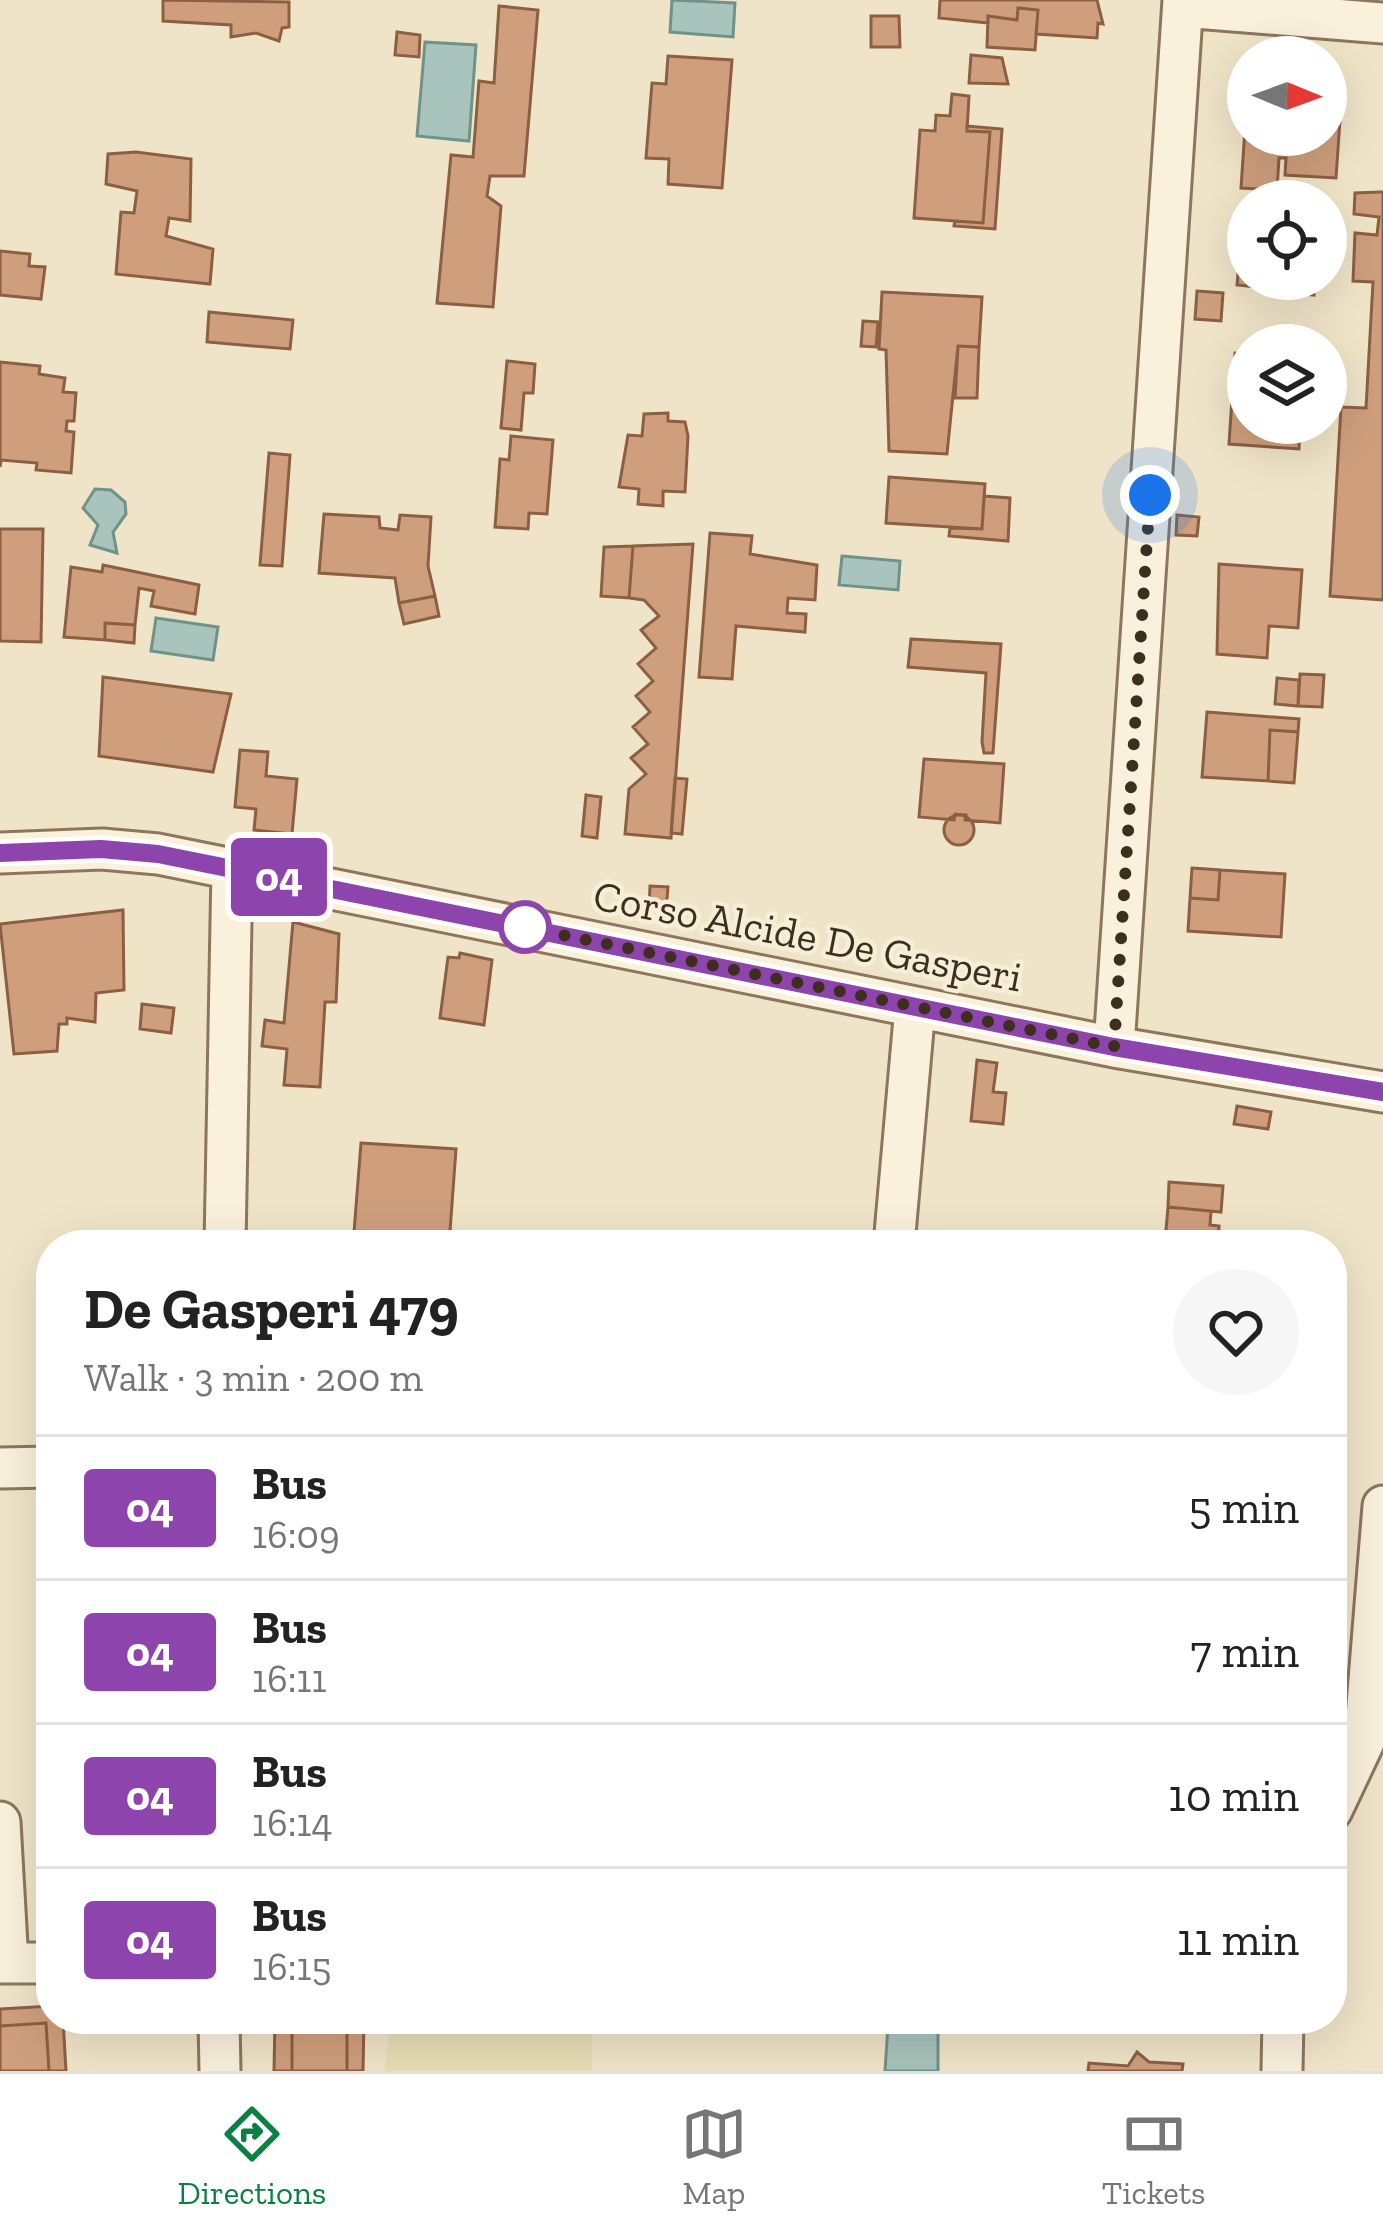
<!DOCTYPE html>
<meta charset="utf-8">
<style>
body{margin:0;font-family:"Zilla Slab",serif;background:#f6f6f6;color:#222;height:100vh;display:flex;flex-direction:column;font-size:45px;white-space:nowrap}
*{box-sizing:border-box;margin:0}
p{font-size:39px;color:#767676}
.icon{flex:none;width:66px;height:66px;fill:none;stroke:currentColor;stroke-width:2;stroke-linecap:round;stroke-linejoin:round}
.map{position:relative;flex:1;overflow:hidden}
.drawer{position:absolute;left:36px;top:1230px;width:1311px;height:804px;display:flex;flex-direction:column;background:#fff;border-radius:48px;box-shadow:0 12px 48px #0002}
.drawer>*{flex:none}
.badge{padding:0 24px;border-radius:9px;font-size:42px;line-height:78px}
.needle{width:78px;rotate:91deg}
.tools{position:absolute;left:1227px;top:36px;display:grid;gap:24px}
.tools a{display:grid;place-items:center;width:120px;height:120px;border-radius:50%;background:#fff;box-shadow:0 12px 48px #0002;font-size:60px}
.you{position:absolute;width:60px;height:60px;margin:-30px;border:9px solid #fff;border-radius:50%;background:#1a73e8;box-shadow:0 0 0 18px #1a73e833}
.map>.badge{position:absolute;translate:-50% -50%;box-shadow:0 0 0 6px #fff}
.round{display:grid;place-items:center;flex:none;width:126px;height:126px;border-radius:63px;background:#f6f6f6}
.headline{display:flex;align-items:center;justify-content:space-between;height:204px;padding:0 48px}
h1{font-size:57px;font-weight:700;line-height:90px}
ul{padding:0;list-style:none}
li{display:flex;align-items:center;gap:36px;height:144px;padding:0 48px;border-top:3px solid #e0e0e0}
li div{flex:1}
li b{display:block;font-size:45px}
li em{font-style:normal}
li .badge{min-width:132px;font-weight:700;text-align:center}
.menu{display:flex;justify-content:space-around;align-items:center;height:168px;border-top:3px solid #e0e0e0;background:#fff;font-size:33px;color:#767676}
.menu a{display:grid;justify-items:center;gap:6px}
.menu .on{color:#0b8043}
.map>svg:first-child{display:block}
.farmland{fill:#e6deb5}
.water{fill:#a9c4bc;stroke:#6f938a;stroke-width:3}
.building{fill:#cf9f7d;stroke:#8d5f41;stroke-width:3}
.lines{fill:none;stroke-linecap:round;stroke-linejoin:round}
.minor-casing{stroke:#8d765c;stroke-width:45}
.minor{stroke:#faf1dc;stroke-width:39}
.line-casing{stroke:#fff;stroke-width:27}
.line{stroke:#8e44ad;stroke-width:18}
.walk{stroke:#3d2e20;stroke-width:12;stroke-dasharray:0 21.6}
.stop-dot{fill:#fff;stroke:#8e44ad;stroke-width:6}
.labels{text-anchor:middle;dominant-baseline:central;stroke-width:9;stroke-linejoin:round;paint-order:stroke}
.street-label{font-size:42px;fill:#3d2e20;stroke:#f7eed8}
</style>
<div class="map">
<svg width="1383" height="2071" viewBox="0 0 1383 2071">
<rect width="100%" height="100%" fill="#f0e4c8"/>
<path class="farmland" d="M390 2019H592V2071H385Z"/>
<path class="water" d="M672 0 735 3 733 37 670 32Z
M425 42 476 45 469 141 417 136Z
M95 489 111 490 125 502 126 514 113 532 117 553 90 545 98 525 83 508Z
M842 556 900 561 898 590 839 585Z
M156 618 218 627 213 660 151 651Z
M888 2026 938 2030V2071H885Z"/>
<path class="building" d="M163 0 289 2V27L282 28 279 41 256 33 231 37V25L163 21Z
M940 0H1097L1103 24 1098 23 1097 38 1036 34 1038 10 1018 8 1017 20 988 16V23L939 18Z
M499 6 538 10 524 176H490L487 196 501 206 493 307 437 303 451 155 473 157 479 81 494 83Z
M1018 8 1038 10 1035 50 987 47 988 16 1017 20Z
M871 16H899L900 47H871Z
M397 32 420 35 419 57 395 55Z
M971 55 1002 58 1008 84 969 83Z
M668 56 732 60 722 188 668 184 669 159 646 158 652 83 666 84Z
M952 94 969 96 967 131 990 132 983 223 914 218 920 130 935 131 936 115 950 116Z
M1246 114 1248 135H1326V119L1340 120 1336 178 1285 175 1286 158H1279L1277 190 1241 188Z
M967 126 1002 129 995 229 954 226 955 221 983 223 990 132 967 131Z
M136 152 191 159 190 221 169 218 166 236 213 249 210 284 116 274 121 212 134 213 137 191 106 184 108 154Z
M1380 192H1383V600L1330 596 1341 407 1366 408 1373 282 1353 281 1355 233 1377 235 1379 217 1354 214 1355 193Z
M1241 242 1248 243V279H1315L1314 295 1282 292 1283 282 1268 280 1267 288 1237 285Z
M0 251 30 254 29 266 45 267 41 299 0 295Z
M1197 291 1223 293 1221 321 1195 319Z
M882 292 982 297 979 347 958 346 947 454 889 451 886 350 879 349Z
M209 312 293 320 290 349 207 342Z
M863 321 878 322 876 347 861 346Z
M958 346 979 347 977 398H955Z
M1235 353 1248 354V423H1300L1299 449 1229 444Z
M507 361 535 364 533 393H524L521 430 501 428Z
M0 362 40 366 39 374 65 378 63 392 76 393 74 421H67L66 431 74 432 71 473 36 470 37 463 1 460 0 467Z
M668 413V421L685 422 688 436 685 492 663 491V506L638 504 639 489 619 487 628 435 642 436 644 414Z
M511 436 553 440 547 514 529 513 528 529 495 527 500 459 509 460Z
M269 453 290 455 282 566 260 565Z
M889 477 985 484 982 529 886 523Z
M984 496 1010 498 1008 541 949 536 950 528 982 529Z
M324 514 379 517 380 528 398 530 400 515 431 517 428 566 435 596 399 603 395 578 319 573Z
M1177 515 1199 517 1197 536 1176 535Z
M0 529H43L41 642 0 641Z
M710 533 752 536 750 554 817 565 815 600 788 598 787 613 806 614 805 632 736 626 732 679 699 677Z
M693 544 671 838 625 834 629 789 646 774 631 758 648 744 633 727 650 712 636 696 653 681 638 664 656 648 641 630 659 616 644 600 629 598 633 546Z
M633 546 629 598 601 596 604 547Z
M1219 564 1302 570 1298 628 1269 626 1267 658 1217 654Z
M103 565 199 585 195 614 151 606 154 591 139 588 135 625 105 623V640L64 637 71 567 102 572Z
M435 596 439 616 404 624 399 603Z
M105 623 135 625 134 643 105 640Z
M911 639 1001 644 993 753H984L982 742 986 673 908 667Z
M1300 674 1324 675 1322 707 1298 706Z
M103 677 231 694 213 772 99 756Z
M1277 678 1299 680 1298 706 1275 704Z
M1207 712 1299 719 1298 732 1270 730 1268 781 1202 777Z
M1270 730 1298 732 1294 783 1268 781Z
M240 750 268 752 266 776 297 779 292 834 254 830 256 809 235 807Z
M924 759 1004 764 1000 823 965 820 966 815 955 814 954 820 919 817Z
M675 778 687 779 682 834 671 833Z
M586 795 601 797 597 838 582 836Z
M944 830a15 15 0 1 1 30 0a15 15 0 1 1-30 0Z
M1192 868 1220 870 1218 900 1190 898Z
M1220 870 1285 874 1281 937 1188 931 1190 898 1218 900Z
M650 886 668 887 666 911 649 908Z
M123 910 124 990 96 993 95 1022 67 1018V1024H59L57 1051 14 1054 0 924Z
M293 922 339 934 336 1002H325L320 1087 284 1085 287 1049 262 1046 265 1020 284 1023Z
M460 953 492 960 484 1025 440 1018 448 957 459 958Z
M142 1004 174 1008 171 1033 140 1029Z
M977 1060 997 1063 993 1092 1006 1093 1003 1124 971 1121Z
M1237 1106 1271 1112 1268 1129 1234 1124Z
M361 1143 456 1149 449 1245H353Z
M1169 1182 1223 1186 1221 1212 1168 1207Z
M1168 1207 1211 1211 1210 1225 1219 1226 1218 1245H1158L1165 1242Z
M51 2006V2019H63L66 2071H49L46 2023 0 2026V2009Z
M275 2019H364L363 2071H347V2027H292V2071H274Z
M46 2023 49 2071H0V2026Z
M292 2027H347V2071H292Z
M1137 2052 1149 2062 1183 2064 1182 2071H1088L1089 2063 1128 2066Z"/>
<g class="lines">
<g class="minor-casing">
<path id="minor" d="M1183 7 1383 23
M0 853 102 849 158 854 1114 1047 1383 1092
M1114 1047 1183 0
M225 1245 232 868
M894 1245 915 1007
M0 1468 51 1467
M1332 1810 1364 1742 1383 1506
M0 1822 8 1963
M0 1963H51
M219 2019 220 2071
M1282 2071 1283 2019"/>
</g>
<use href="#minor" class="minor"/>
</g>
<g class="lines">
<g class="line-casing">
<path id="line" d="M0 853 101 849 158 854 1114 1047 1383 1092"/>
</g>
<use href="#line" class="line"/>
<path class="walk" d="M525 927 513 925 1114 1047 1150 495"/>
</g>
<circle class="stop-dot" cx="525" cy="927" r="24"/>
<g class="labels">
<g class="street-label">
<text transform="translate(808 936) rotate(11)">Corso Alcide De Gasperi</text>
</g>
</g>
</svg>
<div class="tools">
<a><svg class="needle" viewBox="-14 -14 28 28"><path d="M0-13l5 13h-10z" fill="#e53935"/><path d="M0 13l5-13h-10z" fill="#767676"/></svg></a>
<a><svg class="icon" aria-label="locate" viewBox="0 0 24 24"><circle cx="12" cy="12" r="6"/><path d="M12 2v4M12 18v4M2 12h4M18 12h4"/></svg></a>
<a><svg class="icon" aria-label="layers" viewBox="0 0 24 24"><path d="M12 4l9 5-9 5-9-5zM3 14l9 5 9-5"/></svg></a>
</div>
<div class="you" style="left:1150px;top:495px"></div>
<b class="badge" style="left:279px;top:877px;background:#8e44ad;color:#fff">04</b>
<section class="drawer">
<div class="headline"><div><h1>De Gasperi 479</h1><p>Walk · 3 min · 200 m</p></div><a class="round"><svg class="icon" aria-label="heart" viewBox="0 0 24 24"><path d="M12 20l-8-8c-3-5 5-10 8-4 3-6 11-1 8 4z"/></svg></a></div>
<ul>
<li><span class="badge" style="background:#8e44ad;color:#fff">04</span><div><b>Bus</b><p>16:09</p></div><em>5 min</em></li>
<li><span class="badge" style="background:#8e44ad;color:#fff">04</span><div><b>Bus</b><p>16:11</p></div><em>7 min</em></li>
<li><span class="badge" style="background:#8e44ad;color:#fff">04</span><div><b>Bus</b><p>16:14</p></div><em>10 min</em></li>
<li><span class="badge" style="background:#8e44ad;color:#fff">04</span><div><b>Bus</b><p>16:15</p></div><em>11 min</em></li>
</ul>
</section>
</div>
<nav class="menu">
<a class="on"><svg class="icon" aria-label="directions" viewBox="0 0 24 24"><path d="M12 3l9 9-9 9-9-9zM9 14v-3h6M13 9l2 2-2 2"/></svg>Directions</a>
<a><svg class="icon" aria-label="map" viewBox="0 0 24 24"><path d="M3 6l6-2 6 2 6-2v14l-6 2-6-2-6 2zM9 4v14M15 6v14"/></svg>Map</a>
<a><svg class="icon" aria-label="tickets" viewBox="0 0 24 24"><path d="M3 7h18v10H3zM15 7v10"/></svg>Tickets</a>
</nav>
